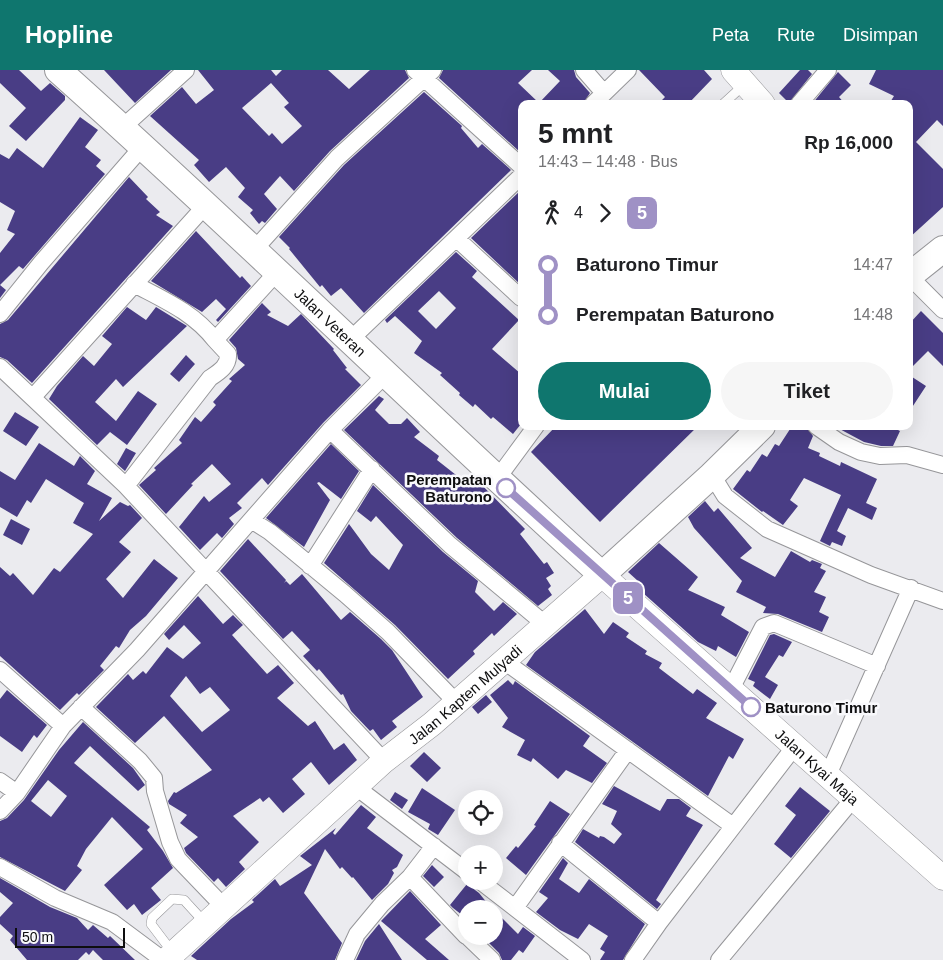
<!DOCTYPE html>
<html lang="id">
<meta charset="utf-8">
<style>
body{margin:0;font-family:Helvetica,sans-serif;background:#f6f6f6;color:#202124;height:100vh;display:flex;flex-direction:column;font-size:19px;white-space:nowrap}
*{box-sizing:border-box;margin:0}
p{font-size:16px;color:#757577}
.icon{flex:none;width:28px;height:28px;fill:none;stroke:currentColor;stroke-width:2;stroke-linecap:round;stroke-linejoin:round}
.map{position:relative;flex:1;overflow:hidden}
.details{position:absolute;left:518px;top:30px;width:395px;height:330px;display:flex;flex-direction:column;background:#fff;border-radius:10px;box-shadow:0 5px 20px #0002}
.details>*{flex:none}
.badge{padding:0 10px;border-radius:8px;font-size:18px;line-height:32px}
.tools{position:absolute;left:458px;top:720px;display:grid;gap:10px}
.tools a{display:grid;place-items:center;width:45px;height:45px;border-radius:50%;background:#fff;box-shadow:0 5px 20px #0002;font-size:25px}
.scale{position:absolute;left:15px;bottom:12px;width:110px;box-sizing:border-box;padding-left:5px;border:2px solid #0e0e0f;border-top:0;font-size:14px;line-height:18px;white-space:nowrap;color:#0e0e0f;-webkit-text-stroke:4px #f9f9fc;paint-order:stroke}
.map>.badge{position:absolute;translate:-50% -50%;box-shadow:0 0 0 2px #fff}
.legs{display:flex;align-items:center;gap:8px;height:55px;padding:0 20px;font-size:16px}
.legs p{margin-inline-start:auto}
.overview{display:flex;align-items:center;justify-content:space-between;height:85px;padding:0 20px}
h1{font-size:28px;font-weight:700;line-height:38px}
.button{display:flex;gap:10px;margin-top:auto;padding:10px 20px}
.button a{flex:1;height:58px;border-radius:30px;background:#0f766e;color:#fff;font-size:20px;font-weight:700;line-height:58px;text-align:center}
.button a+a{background:#f6f6f6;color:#202124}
ul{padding:0 20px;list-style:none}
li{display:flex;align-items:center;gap:18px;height:50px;font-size:19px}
li i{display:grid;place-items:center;width:8px;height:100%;margin:0 6px;background:currentColor}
li i::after{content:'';width:12px;height:12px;margin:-6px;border:4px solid;border-radius:50%;background:#fff}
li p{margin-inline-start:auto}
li:first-child i{background:linear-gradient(#0000 50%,currentColor 0)}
li:last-child i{background:linear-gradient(currentColor 50%,#0000 0)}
header{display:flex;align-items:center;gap:30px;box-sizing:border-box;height:70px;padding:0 25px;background:#0f766e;color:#fff}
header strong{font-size:24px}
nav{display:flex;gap:28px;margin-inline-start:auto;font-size:18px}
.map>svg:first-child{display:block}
.building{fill:#493d85;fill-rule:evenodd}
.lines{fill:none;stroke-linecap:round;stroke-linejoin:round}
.lane-casing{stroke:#969699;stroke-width:10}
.street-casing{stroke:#969699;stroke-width:18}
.secondary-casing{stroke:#969699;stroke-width:25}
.primary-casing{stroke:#969699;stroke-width:28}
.lane{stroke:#fff;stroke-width:9}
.street{stroke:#fff;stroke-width:16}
.secondary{stroke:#fff;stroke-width:24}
.primary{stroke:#fff;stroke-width:26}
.line-1-casing{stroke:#fff;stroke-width:11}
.line-1{stroke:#9f91c5;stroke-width:8}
.stop-1-dot{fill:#fff;stroke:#9f91c5;stroke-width:2.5}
.labels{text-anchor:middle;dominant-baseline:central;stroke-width:5;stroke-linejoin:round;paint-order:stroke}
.street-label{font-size:15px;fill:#0e0e0f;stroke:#f9f9fc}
.stop-label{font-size:15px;font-weight:bold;fill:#0e0e0f;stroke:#f9f9fc;text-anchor:end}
</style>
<header>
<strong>Hopline</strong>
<nav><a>Peta</a><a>Rute</a><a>Disimpan</a></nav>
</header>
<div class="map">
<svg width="943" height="890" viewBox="0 0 943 890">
<rect width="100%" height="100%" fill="#ebebef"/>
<path class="building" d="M0 0H19L41 21 50 13 65 26V30L26 71 9 56 26 38 0 13Z
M104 0H171L135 33Z
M198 0H271L276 6 282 0H328L349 19 370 0H405L409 8 330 81 294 121 280 106 264 124 277 139 265 153 262 151 259 154 250 143 253 140 238 127 245 118 226 97 209 112 194 95 199 90 150 46 182 17 196 34 214 20ZM271 13 289 33 284 37 302 56 282 74 272 63 269 66 242 38Z
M443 0H532L518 13 539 33 560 11 548 0H574L576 7 590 23 583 34H521V83L439 8Z
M639 0H704L712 9 688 34H658L665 27Z
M800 0H808L812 4 789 33 779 23Z
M876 0H943V56L937 50 916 72 943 99V137L909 168V34H889L894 26 869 14Z
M838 2 851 15 839 27 845 34H812Z
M424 22 462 56 461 58 478 78 482 74 511 100 364 243 341 218 331 226 322 215 320 217 289 179 290 178 279 167 344 95Z
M80 47 98 60 85 77 101 90 96 96 105 104 23 199 19 196 0 215 6 220 0 228V183L15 164 7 160 15 141 0 132V84L9 89 17 78 43 98Z
M129 107 148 127 146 129 160 142 156 145 173 156 32 313 7 290 0 287V254L8 250Z
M521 120V215L471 168Z
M196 161 240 208 242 206 251 216 218 252 216 250 226 239 216 229 202 242 151 211Z
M456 182 477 201 472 207 519 250 492 279 521 304V354L513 364 493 347 491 349 475 334 473 337 459 325 460 323 440 305 442 303 414 283 422 271 395 246 387 253 385 250ZM439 221 456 238 436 259 418 241Z
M262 233 271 242 267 245 288 256 301 244 334 279 333 280 347 298 345 299 361 315 323 353 268 415 262 408 237 433 242 438 229 448 234 454 222 468 217 463 200 480 179 457 204 426 209 432 231 414 212 394 191 414 193 415 166 444 139 415 156 400 154 398 182 373 179 370 195 347 201 352 216 335 213 332 232 311 229 309 245 295 238 289 236 278 229 270Z
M127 237 146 250 156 237 187 256 123 317 116 309 95 332 116 351 138 321 157 334 127 375 110 362 97 375 49 329 57 316 83 286 94 296 112 274 102 266Z
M921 241 943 263V296L928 281 909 300V254Z
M186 285 195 294 179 312 170 304Z
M909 305 926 316 909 342Z
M379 326 384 329 375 340 389 354H401L407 348 420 362 414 367 439 386 437 390 470 416 477 410 525 459 520 464 544 494 547 492 554 503 546 508 551 516 548 519 552 525 538 536 457 468 344 360Z
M15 342 39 357 26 376 3 361Z
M556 356H698L600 452 531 382Z
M792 356H806L813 366 808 378 820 383 819 386 840 396 841 392 877 409 866 433 877 438 872 450 848 438 837 461 846 466 842 476 832 472 830 476 820 471 841 425 804 408 790 430 798 436 783 455 763 441 762 442 733 419 747 400 750 402 762 384 767 387 775 374 779 376Z
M834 356H890L900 361 893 376H881L864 372Z
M39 373 74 396 80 386 95 401 87 414 112 428 99 451 120 432 128 436 130 435 142 448 119 472 131 482 106 509 123 528 154 489 178 508 146 546 130 560 119 578 116 576 100 596 104 600 79 625 77 623 60 640 0 586V497L10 506 13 503 33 525 54 498 60 502 93 464 73 453 84 433 46 409 31 433 27 430 17 447 0 437V401L15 410Z
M331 374 359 401 341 429 319 412 317 413 330 430 304 477 266 448Z
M126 378 136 383 125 401 117 394Z
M373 415 443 482 478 511 475 522 494 541 503 532 517 544 494 566 492 563 473 581 475 584 448 609 395 555 324 493 349 454 371 484 389 500 403 475 376 446 371 452 357 441Z
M705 431 714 442 718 438 752 478 740 488 775 507 791 481 810 492 812 490 822 494 820 498 826 501 814 522 826 527 819 542 829 547 822 562 778 544 763 543 766 537 736 522 742 511 694 458 688 447Z
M11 449 30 459 22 475 3 465Z
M248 469 286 510 284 513 286 511 290 515 302 504 341 550 350 542 381 569 392 580 423 627 392 651 397 657 381 670 373 659 370 661 351 641 343 624 341 625 319 599 317 601 303 586 310 580 292 561 283 569 220 501Z
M659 473 698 507 688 520 725 537 721 545 749 562 736 587 718 576 716 581 698 572 634 515 638 511 628 502Z
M198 526 223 554 233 545 243 555 232 565 267 604 278 595 294 613 277 628 308 656 315 651 334 680 344 673 357 690 329 715 311 692 292 709 305 724 283 743 269 727 263 732 260 728 233 746 259 772 239 792 245 799 226 817 218 808 214 812 186 783 184 778 198 767 180 753 187 745 169 734 168 731 174 722 176 723 212 700 164 646 135 673 96 637 128 604 133 610 143 601 146 604 167 577 183 589 201 573 184 555 169 570 164 564ZM186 606 200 624 210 617 230 640 202 662 170 626Z
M585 539 604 564 613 552 629 563 626 567 647 581 645 584 662 593 659 598 693 624 697 619 717 633 706 648 744 669 733 689 729 686 708 726 526 595 535 582Z
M774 564 792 572 783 587 779 585 765 607 778 615 770 629 753 616 755 612 748 609 770 565Z
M508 610 513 615 515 611 590 666 583 676 607 693 592 713 566 700 558 709 533 688 531 692 517 685 525 670 502 657 508 648 490 625Z
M7 620 47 655 37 668 34 665 22 682 0 666V629Z
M486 625 492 632 478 644 472 637Z
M83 652 133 698 145 715 138 721 90 676 74 693 150 757 147 760 163 781 173 798 151 818 161 830 142 845 134 834 127 840 104 815 143 779 112 747 86 779 77 796 82 800 65 821 0 787V751L7 748 24 730 59 680ZM48 710 67 726 51 747 31 731Z
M424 682 441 698 427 712 410 696Z
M614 716 660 741 667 729H679L691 738 686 746 703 755 656 830 661 834 657 839 575 772 583 759 599 768 600 766 604 767 614 774 622 764 611 754 617 741 602 734Z
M800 717 830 741 791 788 774 774 796 745 785 736Z
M422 718 455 740 438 765 428 759 430 754 408 742Z
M395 722 408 730 402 739 390 730Z
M550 731 570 744 526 805 506 788 516 776 518 778 536 756 534 755Z
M361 735 376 747 367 758 403 785 397 797 392 800 394 803 388 814 372 830 353 807 352 808 342 797 340 799 325 779 304 823 342 873 335 890H197L191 886 231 849 254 832 252 830 275 809 280 816 312 795 300 786 336 758 333 763 335 765Z
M563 788 568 793 559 809 579 823 589 809 645 854 623 890H600L605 882 600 879 608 866 589 854 578 869 560 860 536 842 548 828 539 822Z
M432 795 444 807 434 817 423 806Z
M0 808 50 837 77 848 88 860 93 855 108 868 110 866 135 890H103L93 880 89 885 86 882 78 890H27L10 870 13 866 0 854V847L13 833 0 822Z
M467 814 479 823 492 839H466V848L453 838 450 835Z
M410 821 441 855 425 869 449 890H427L381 851Z
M494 840 518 864 523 857 535 866 523 883 519 880 511 890H502L499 883 482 866H494Z
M379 854 402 890H356L365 871Z"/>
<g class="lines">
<g class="lane-casing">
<path id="lane" d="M723 34 745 14
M173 883 151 854 152 848 172 829 184 830 206 854"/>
</g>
<g class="street-casing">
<path id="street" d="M415 0 521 96
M584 0 604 23
M593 34 628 0
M799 34 828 0
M123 57 186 0
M457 169 521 228
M254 180 337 88 433 0
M909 206 943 240
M134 214C164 230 193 242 215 270
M0 244 41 193 143 76
M351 269 521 106
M0 297 126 416 384 691
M33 327 206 135
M816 356 839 372 861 382 880 386 907 385 943 395
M330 360 450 475 546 555
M712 405 725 426 767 459 871 505 943 531
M497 409 536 356
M126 416 210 308C219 302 229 296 228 284L215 270 278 201
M251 450 270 462 345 524 388 562 456 632
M310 496 372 399
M504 591 733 756
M0 600 63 656
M731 619 763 557 774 553 877 596
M81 637 140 691 154 708 155 721 170 772 178 789 224 837
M828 705 911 518
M0 711 17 723
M356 717 466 801
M0 741 17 723 63 656 137 580 330 360 387 303
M560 773 659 853
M0 797 55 828 112 852 163 890
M410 807 466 866
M480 811 582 890
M515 838 628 680
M467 866 492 890
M345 890 357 864 382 834 410 807 434 776
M633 890 659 853 795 676
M719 890 853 729"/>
</g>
<g class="secondary-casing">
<g id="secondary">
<path d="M733 0 763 34"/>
<path id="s1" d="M166 890 384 691 432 654 602 505 943 808"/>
</g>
</g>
<g class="primary-casing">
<g id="primary">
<path id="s2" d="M58 0C243 165 419 339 602 505L712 405 762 356"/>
<path d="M909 206 943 179"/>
</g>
</g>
<use href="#lane" class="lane"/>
<use href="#street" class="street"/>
<use href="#secondary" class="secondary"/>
<use href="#primary" class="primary"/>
</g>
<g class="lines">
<g class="line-1-casing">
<path id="line-1" d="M506 418 751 637"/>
</g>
<use href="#line-1" class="line-1"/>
</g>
<g class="stop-1-dot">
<circle cx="506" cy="418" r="9"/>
<circle cx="751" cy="637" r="9"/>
</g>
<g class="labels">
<g class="street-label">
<text stroke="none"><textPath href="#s2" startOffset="371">Jalan Veteran</textPath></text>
<text stroke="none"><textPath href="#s1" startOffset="400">Jalan Kapten Mulyadi</textPath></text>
<text stroke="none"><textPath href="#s1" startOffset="870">Jalan Kyai Maja</textPath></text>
</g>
<g class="stop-label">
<text x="492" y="409">Perempatan<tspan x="492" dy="17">Baturono</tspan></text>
<text x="765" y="637" text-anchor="start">Baturono Timur</text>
</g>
</g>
</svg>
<div class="tools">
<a><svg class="icon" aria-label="locate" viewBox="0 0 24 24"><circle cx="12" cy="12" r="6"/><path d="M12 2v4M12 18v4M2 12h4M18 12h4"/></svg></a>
<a>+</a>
<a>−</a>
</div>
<div class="scale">50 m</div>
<b class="badge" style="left:628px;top:528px;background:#9f91c5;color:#fff">5</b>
<section class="details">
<div class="overview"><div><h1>5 mnt</h1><p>14:43 – 14:48 · Bus</p></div><b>Rp 16,000</b></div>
<div class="legs"><svg class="icon" aria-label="walk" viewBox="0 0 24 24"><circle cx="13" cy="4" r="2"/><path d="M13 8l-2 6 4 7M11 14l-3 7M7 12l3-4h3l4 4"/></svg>4<svg class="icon" aria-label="forward" viewBox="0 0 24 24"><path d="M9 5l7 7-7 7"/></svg><b class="badge" style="background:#9f91c5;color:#fff">5</b></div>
<ul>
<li><i style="color:#9f91c5"></i><b>Baturono Timur</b><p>14:47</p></li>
<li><i style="color:#9f91c5"></i><b>Perempatan Baturono</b><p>14:48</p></li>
</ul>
<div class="button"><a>Mulai</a><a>Tiket</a></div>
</section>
</div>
